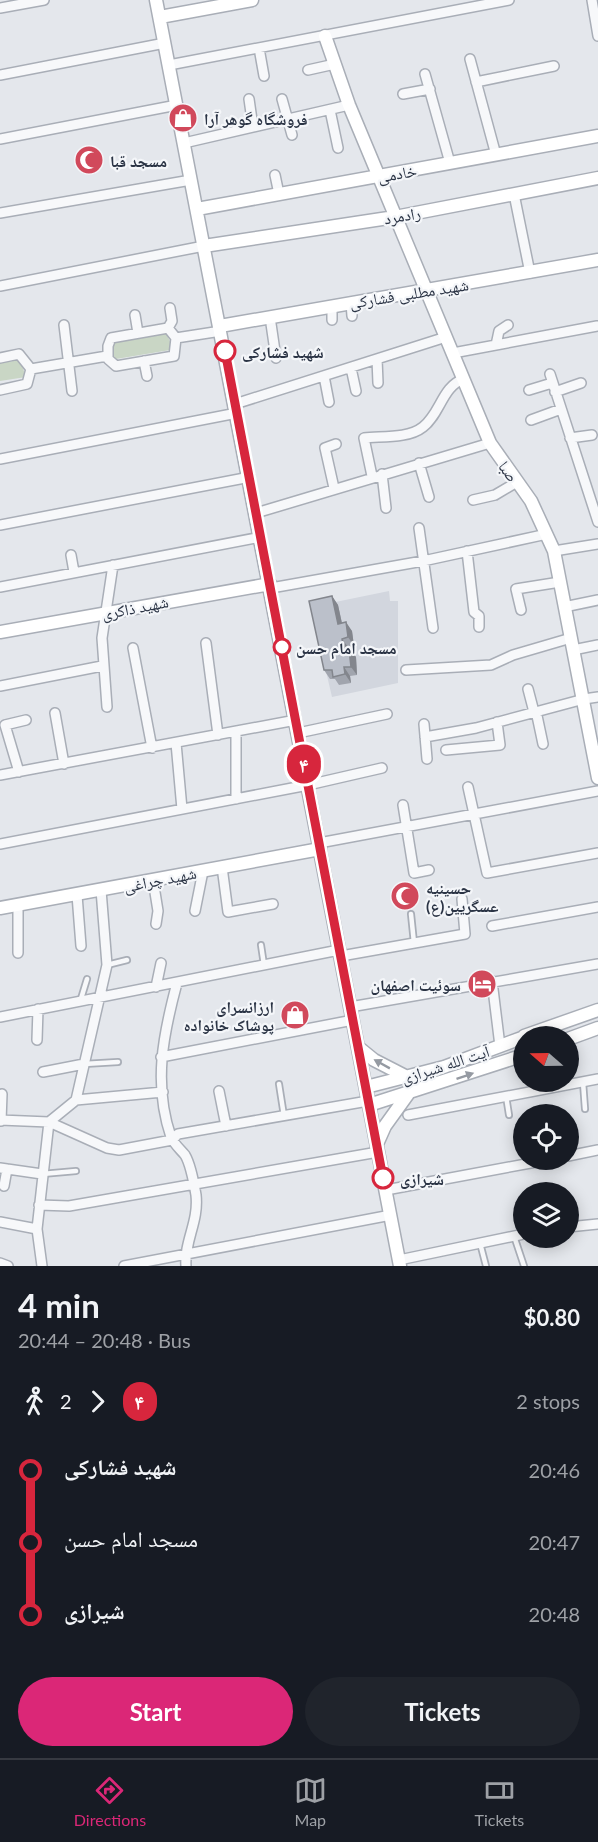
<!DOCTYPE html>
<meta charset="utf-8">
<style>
body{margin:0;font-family:Lato,"Noto Naskh Arabic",sans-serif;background:#20242c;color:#f1f3f6;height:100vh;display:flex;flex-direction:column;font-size:22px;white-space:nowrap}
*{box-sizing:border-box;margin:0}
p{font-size:20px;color:#9ea1a6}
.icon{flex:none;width:33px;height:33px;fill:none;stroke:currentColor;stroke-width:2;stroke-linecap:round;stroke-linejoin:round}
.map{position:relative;height:1266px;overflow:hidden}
.drawer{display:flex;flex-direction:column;background:#171b24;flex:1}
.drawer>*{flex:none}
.badge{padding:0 12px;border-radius:20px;font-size:21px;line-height:39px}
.needle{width:39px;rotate:290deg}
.fabs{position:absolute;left:513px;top:1026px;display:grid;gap:12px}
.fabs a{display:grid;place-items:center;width:66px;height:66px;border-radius:50%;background:#171b24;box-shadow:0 3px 15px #0003;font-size:30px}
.map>.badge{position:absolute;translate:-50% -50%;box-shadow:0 0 0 3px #fff}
.legs{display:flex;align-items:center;gap:9px;height:66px;padding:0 18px;font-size:20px}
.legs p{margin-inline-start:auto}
.head{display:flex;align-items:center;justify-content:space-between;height:102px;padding:0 18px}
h1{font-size:33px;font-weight:700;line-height:45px}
.button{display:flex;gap:12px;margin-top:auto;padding:12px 18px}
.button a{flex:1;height:69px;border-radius:36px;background:#db2777;color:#fff;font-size:24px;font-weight:700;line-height:69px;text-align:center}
.button a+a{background:#20242c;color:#f1f3f6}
ul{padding:0 18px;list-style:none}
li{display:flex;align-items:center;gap:21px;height:72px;font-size:22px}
li i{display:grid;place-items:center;width:9px;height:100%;margin:0 8px;background:currentColor}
li i::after{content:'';width:15px;height:15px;margin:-8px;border:4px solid;border-radius:50%;background:#171b24}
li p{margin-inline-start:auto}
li:first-child i{background:linear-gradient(#0000 50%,currentColor 0)}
li:last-child i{background:linear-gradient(currentColor 50%,#0000 0)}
.tab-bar{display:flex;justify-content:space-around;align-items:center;height:84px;border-top:2px solid #363941;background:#171b24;font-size:16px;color:#9ea1a6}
.tab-bar a{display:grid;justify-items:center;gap:3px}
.tab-bar .current{color:#db2777}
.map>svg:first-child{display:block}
.built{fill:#d2d6de}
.green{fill:#c9d6c5}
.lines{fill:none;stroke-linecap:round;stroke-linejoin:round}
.lane-casing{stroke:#a9aeb7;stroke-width:8}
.street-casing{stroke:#a9aeb7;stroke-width:12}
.secondary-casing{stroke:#a9aeb7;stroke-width:15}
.lane{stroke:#f7f8fa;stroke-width:4.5}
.street{stroke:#f7f8fa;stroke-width:9}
.secondary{stroke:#fff;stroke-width:12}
.wall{fill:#a1a5ae}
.shaded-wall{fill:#83868d}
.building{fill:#bbc0ca;stroke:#83868d;stroke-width:1.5}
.oneway{fill:#959aa2}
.line-1-casing{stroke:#fff;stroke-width:14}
.line-1{stroke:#d7263d;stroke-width:9}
.stop-1-dot{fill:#fff;stroke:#d7263d;stroke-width:3}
.labels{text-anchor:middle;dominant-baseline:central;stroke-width:4.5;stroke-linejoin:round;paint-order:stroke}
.poi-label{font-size:16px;font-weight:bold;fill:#2b3445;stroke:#f4f6f9;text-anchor:start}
.street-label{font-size:16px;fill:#2b3445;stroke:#f4f6f9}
.stop-label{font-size:16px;font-weight:bold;fill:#2b3445;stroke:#f4f6f9;text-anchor:start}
</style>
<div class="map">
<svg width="598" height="1266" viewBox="0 0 598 1266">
<rect width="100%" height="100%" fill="#e4e7ec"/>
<path class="built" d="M389 591 390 601H398V683L332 697 311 607Z"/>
<path class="green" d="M165 332 171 343 170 350 116 359 112 354 114 342Z
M20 360 26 377 0 381V363Z"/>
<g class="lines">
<g class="lane-casing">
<path id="lane" d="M411 914 414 943
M261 945 264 965
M107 965 127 960
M80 1002 87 979
M84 1064 118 1062
M583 1082 585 1109
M279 1084 284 1116
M506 1096 509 1115
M42 1174 76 1171
M514 1236 524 1266
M480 1243 486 1266"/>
</g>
<g class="street-casing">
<path id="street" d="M592 0 598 36
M0 8 44 0
M259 48 264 76
M470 59 496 155
M169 65 509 0
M308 70 335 64
M425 74 450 163
M0 75 165 43
M476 82 554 66
M403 94 430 89
M249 99 253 127
M282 99 292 135
M330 110 338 148
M0 139 177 105
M184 143 349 105
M275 175 279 194
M514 194 530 273
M0 213 191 180
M0 286 204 246
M351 303 352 316
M332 306V320
M135 315 138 333
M270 317 276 358
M64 325 72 391
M168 328 176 338 174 356 116 366 108 359V346L111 338Z
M168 328 172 321 170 308
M176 338 221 331
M496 345 499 331 508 325
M453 353 597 326
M0 358 19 354 31 369 27 384 0 390
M377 359 378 383
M144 361 147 376
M351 368 356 391
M31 369 107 356
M550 374 598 522
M324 376 329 402
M529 390 552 383
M555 392 581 383
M235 404 446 337
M531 420 561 409
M570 438 592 435
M0 459 237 413
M419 463 429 497
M382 474 386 508
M372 476 364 438C381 436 408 439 423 427 441 413 442 386 464 379
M334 488 325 448 336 444
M473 500 495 495 517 482
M256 513 490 443
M0 525 250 477
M419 528 433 628
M467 551 474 612 479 616V627
M554 551 598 544
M71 555 74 572
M0 587 261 537
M271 588 423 561 547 534
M564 607 598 600
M521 610 516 589 560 582
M206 643 218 735
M133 648 152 748
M573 650 598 645
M406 670 491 665 513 655 571 638
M0 686 102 666
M528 689 534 712
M107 707 102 638 113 565
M536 711 543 744
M55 713 64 764
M424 724 427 759
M298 733 387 714
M425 737 476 728 584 699 598 697
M176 743 182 809
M446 750 500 745 497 722
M19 772 5 725 26 720
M0 775 296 720
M468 787 487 873 598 853
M236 799V732
M403 805 414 873 429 870
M319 843 598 791
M0 844 308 785 382 768
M222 867 228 912 273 904
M153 880 158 911 156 924
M77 895 81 946
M195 911 203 871
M492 926 598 907
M18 953V905
M341 956 465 934 462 899
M492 981 500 1046
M177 983C163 1035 153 1084 171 1137 174 1144 180 1149 185 1155 191 1165 194 1183 196 1195 199 1222 184 1241 186 1266
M156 987 161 963
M350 1007 598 964
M0 1017 339 950
M37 1040 38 1009
M161 1057 353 1020
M43 1072 84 1064
M219 1091 226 1126
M76 1100 163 1092
M408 1115 598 1079
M0 1120 49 1122 107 1148 119 1150 172 1140 178 1134 368 1101
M1 1121 2 1094
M568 1156 598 1150
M0 1168 42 1174
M4 1186 7 1169
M386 1190 547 1160
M39 1205 69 1206 378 1152
M0 1222 37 1229
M568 1227 598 1224
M399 1260 524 1234
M0 1263 8 1266
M42 1266 37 1229 49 1122 76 1100 107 965 101 890
M124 1266 391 1215"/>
</g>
<g class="secondary-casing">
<path id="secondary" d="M156 0 400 1266
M160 17 252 0
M325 36 349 105 490 443 531 501 554 551 598 778
M197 209 598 136
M204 246 395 217 598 178
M220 326 598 260
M0 632 270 584
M0 908 320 849
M524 1036 598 1010
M568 1039 598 1028
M358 1047 374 1060 409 1078
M366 1087 444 1067 524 1037
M369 1105 524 1055
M377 1144 385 1126 408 1094"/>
</g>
<use href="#lane" class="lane"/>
<use href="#street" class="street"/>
<use href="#secondary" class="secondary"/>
</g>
<path class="wall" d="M332 596 338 605 342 623 352 631 354 646 348 647 356 657 357 675 350 676 351 683 339 685 335 679H330L324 670Z"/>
<path class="shaded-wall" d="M332 596 338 605 344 633 338 624Z
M346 622 352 631 354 646 348 637Z
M342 639 348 647 350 656 349 649 356 657 357 675 351 667 344 649Z
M344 667 350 676 351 683 345 674Z"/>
<path class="building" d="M332 596 338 624 346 622 348 637 342 639 344 649H349L351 667H344L345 674 333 677 332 670H324L309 601Z"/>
<defs><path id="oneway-solid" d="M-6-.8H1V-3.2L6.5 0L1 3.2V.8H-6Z" transform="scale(1.5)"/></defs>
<g class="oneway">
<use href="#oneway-solid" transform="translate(382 1064) rotate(-151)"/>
<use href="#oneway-solid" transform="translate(465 1076) rotate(-19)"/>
</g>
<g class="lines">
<g class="line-1-casing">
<path id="line-1" d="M225 351 383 1178"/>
</g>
<use href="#line-1" class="line-1"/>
</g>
<defs>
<g id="shop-disc" transform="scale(1.5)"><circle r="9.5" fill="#d1495b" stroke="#f4f6f9"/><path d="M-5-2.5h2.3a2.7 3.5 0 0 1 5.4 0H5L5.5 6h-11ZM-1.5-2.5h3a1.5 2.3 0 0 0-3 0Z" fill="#fff"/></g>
<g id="mosque-disc" transform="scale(1.5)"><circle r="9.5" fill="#d1495b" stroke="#f4f6f9"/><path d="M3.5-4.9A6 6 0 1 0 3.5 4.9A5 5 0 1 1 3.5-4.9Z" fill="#fff"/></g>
<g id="hotel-disc" transform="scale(1.5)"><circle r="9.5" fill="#d1495b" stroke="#f4f6f9"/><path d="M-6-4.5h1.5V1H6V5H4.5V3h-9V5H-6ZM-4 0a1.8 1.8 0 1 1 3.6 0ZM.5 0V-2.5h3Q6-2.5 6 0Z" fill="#fff"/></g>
</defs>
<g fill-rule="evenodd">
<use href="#shop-disc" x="183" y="118"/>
<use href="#mosque-disc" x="89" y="160"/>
<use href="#mosque-disc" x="405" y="896"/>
<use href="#hotel-disc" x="482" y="984"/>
<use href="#shop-disc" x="295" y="1015"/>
</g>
<g class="stop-1-dot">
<circle cx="225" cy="351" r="10"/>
<circle cx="282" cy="647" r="8"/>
<circle cx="383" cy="1178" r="10"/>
</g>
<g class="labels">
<g class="poi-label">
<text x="204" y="118">فروشگاه گوهر آرا</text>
<text x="110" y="160">مسجد قبا</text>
<text x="426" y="887">حسینیه<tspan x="426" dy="18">عسگریین(ع)</tspan></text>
<text x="461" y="984" text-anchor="end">سوئیت اصفهان</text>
<text x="274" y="1006" text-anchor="end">ارزانسرای<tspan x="274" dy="18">پوشاک خانواده</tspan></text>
</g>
<g class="street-label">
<text transform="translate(397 173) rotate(-10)">خادمی</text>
<text transform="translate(402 215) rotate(-10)">رادمرد</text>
<text transform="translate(409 293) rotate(-9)">شهید مطلبی فشارکی</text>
<text transform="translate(509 471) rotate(54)">صبا</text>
<text transform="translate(135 607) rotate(-11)">شهید ذاکری</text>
<text transform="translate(160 879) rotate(-11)">شهید چراغی</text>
<text transform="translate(445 1064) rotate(-18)">آیت الله شیرازی</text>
</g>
<g class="stop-label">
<text x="242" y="351">شهید فشارکی</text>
<text x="296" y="647">مسجد امام حسن</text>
<text x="400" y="1178">شیرازی</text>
</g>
</g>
</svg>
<div class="fabs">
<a><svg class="needle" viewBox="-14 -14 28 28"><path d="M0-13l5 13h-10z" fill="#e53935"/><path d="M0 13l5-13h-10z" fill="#9ea1a6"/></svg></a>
<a><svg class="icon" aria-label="locate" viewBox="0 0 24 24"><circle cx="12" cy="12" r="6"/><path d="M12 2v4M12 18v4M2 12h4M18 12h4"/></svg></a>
<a><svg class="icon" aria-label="layers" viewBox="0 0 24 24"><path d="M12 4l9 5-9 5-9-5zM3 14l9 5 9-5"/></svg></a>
</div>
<b class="badge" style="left:304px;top:764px;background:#d7263d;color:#fff">۴</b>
</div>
<section class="drawer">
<div class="head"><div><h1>4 min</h1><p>20:44 – 20:48 · Bus</p></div><b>$0.80</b></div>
<div class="legs"><svg class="icon" aria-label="walk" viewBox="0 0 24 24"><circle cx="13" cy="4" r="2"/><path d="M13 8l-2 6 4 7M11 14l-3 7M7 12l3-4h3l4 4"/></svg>2<svg class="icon" aria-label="forward" viewBox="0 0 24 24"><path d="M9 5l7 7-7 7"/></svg><b class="badge" style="background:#d7263d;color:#fff">۴</b><p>2 stops</p></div>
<ul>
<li><i style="color:#d7263d"></i><b>شهید فشارکی</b><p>20:46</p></li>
<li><i style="color:#d7263d"></i><span>مسجد امام حسن</span><p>20:47</p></li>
<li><i style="color:#d7263d"></i><b>شیرازی</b><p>20:48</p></li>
</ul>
<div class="button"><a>Start</a><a>Tickets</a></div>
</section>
<nav class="tab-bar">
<a class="current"><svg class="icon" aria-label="directions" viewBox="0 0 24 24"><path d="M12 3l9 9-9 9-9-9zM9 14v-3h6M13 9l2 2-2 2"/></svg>Directions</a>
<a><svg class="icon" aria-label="map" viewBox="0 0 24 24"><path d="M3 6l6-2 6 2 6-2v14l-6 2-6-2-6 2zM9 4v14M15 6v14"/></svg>Map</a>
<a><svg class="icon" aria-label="tickets" viewBox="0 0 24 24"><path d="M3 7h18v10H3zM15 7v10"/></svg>Tickets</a>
</nav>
